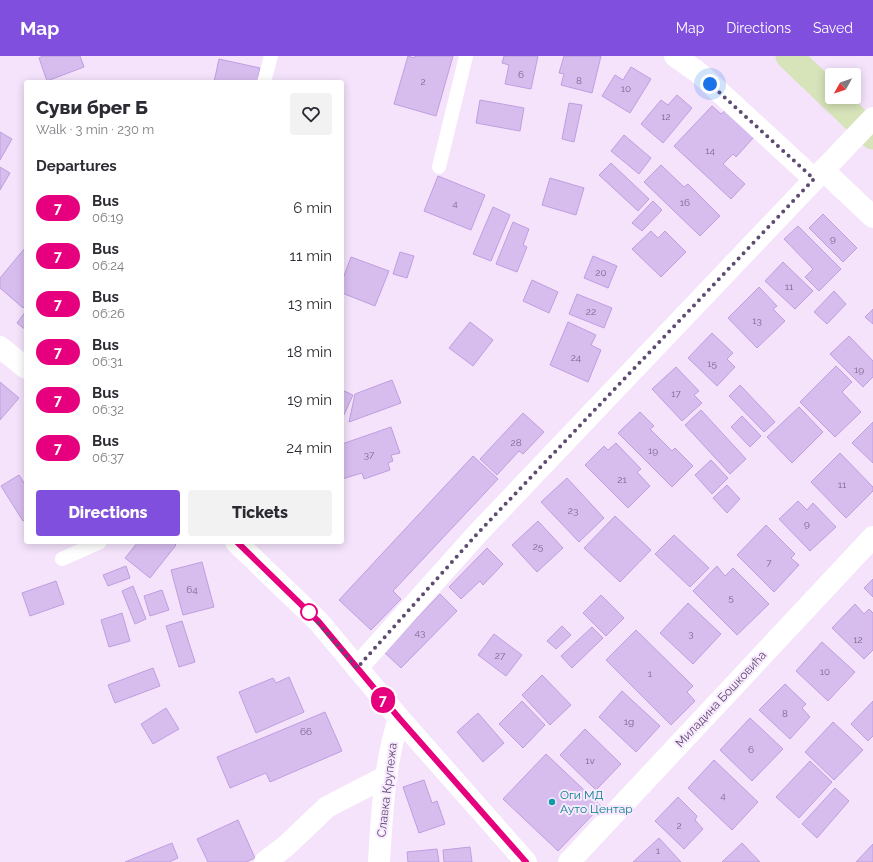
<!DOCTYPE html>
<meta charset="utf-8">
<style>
body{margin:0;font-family:Raleway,sans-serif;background:#f2f2f3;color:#2b2b33;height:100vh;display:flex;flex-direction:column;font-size:15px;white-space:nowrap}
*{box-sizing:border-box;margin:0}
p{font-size:13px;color:#7c7c81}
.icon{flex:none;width:22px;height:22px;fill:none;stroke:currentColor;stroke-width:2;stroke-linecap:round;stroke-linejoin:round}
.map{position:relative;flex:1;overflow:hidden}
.details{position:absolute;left:24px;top:24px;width:320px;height:464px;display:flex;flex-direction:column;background:#fff;border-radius:4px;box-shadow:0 2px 10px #0003}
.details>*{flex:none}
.badge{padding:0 8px;border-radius:13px;font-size:14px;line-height:26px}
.needle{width:26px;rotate:230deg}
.controls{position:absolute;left:825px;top:12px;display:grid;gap:8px}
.controls a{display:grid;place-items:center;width:36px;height:36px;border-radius:4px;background:#fff;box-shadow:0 2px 10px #0003;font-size:20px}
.you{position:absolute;width:20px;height:20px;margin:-10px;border:3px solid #fff;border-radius:50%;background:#1a73e8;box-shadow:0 0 0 6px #1a73e833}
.map>.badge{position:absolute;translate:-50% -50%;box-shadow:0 0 0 2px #fff}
h2{padding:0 12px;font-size:15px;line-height:36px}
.round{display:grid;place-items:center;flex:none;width:42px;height:42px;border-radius:4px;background:#f2f2f3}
.headline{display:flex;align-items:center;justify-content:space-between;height:68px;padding:0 12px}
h1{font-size:19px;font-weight:800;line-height:30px}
.action{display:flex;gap:8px;margin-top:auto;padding:8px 12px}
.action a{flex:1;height:46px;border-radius:4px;background:#814fde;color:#fff;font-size:16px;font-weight:800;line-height:46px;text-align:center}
.action a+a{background:#f2f2f3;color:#2b2b33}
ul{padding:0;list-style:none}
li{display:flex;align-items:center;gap:12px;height:48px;padding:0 12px}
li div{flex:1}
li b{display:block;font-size:15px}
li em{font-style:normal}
li .badge{min-width:44px;font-weight:700;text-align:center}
header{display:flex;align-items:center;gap:24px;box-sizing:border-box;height:56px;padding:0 20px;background:#814fde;color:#fff}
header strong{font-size:19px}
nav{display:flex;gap:22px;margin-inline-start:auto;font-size:14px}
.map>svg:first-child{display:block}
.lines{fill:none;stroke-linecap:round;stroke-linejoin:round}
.canal{stroke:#d7e3b9;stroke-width:27}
.building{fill:#d7bdee;stroke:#bf9ee0}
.service{stroke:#fff;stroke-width:14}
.minor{stroke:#fff;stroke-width:22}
.tertiary{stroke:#fff;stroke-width:22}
.line-casing{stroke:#fff;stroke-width:9}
.line{stroke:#e6007e;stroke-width:6}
.walk{stroke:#5d4b71;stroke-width:4;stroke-dasharray:0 7.2}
.stop-dot{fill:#fff;stroke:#e6007e;stroke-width:2}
.culture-dot{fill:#0f9aa8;stroke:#f8e9fe;stroke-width:1.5}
.labels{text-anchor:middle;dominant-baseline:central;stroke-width:4;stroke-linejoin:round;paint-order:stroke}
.number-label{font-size:10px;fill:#7c6890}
.street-label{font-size:12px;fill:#5d4b71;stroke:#f8e9fe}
.culture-label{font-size:12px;fill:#0d838f;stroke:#f8e9fe;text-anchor:start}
</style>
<header>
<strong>Map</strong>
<nav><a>Map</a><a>Directions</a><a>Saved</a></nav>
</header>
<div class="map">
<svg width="873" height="806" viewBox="0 0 873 806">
<rect width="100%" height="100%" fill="#f4e3fb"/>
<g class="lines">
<path class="canal" d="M789 0 832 41
M832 41 873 80"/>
</g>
<path class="building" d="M43 0H80L84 11 47 25 39 2Z
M408 0 414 2 415 0H453L436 60 394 48Z
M504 0H538L531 33 505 28 509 9 502 7Z
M564 0H601L592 37 561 29 564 18 559 17Z
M219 3 260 12 257 26H214Z
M631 11 651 23 630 57 602 40 615 19 623 24Z
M677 39 692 52 663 87 641 68 661 44 668 49Z
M480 44 524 52 520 75 476 67Z
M569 47 582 49 574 86 562 83Z
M712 50 721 58 726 54 754 81 736 101 733 98 723 108 745 128 731 143 674 90Z
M0 76 12 83 0 104Z
M624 79 651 102 639 118 611 95Z
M611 107 649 143 638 155 599 119Z
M661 109 684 131 688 128 720 160 700 180 644 126Z
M0 111 10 117 0 134Z
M438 120 485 139 471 174 424 155Z
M550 122 584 132 576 159 542 149Z
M653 145 662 154 642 175 632 167Z
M493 151 510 159 491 205 473 198Z
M823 158 857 192 843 206 809 172Z
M513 166 529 173 523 189 527 191 517 216 496 208Z
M798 170 841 213 819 235 805 221 813 213 784 183Z
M651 175 658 182 665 175 686 196 661 221 632 193Z
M25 192 26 248 23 252 0 232V222Z
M400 196 414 200 407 222 393 218Z
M593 200 617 210 608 232 584 222Z
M351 201 389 215 375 250 342 237V225Z
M783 206 813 235 795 253 765 225Z
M532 224 558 236 549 257 523 245Z
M759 231 777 250 773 253 785 265 757 292 728 262Z
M834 235 846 248 827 268 814 256Z
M577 238 612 252 604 272 569 258Z
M873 253V268L865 261Z
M26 255V274L17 267Z
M470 266 493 284 473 310 449 292Z
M568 266 596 279 591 289 601 294 588 326 550 309Z
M712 277 733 297 727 303 735 311 717 330 688 302Z
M849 280 873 305V321L863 331 830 298Z
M836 310 852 326 842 336 861 356 835 381 800 346Z
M676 311 699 335 694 339 702 347 682 365 652 333Z
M392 324 401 347 349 366 355 338Z
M0 326 19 342 0 364Z
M740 329 775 366 764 376 729 340Z
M342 334 353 339 344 359 342 358Z
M799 351 823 376 792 407 767 381Z
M701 354 746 403 730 418 685 369Z
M640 356 654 370 650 373 672 395 675 392 693 410 672 431 618 377Z
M523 357 544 376 523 398 519 395 497 419 480 403Z
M742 360 761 380 750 391 731 371Z
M873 366V407L852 387Z
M391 371 400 397 391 399 393 405 388 407 390 414 364 423 362 417 342 423V388Z
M616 387 641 413 637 416 650 430 628 452 585 409 604 390 608 394Z
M840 397 873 431V435L846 462 811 426Z
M473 400 498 423 393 535 401 543 371 574 339 544Z
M711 404 728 422 712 438 695 419Z
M19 419 26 430V463L23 465 1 430Z
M567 422 604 462 579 486 541 446Z
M727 429 740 443 727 457 713 442Z
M798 445 807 454 813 447 836 471 810 495 779 463Z
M615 460 651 494 620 526 584 492Z
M538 465 563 492 537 516 512 489Z
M766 469 795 498 791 502 799 509 774 536 737 499Z
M674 479 709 512 690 531 655 498Z
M138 486H173L176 489 150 522 125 502Z
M487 492 503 508 483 529 480 525 461 543 449 531Z
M202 506 214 551 183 559 171 514Z
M126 510 130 522 108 530 103 519Z
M717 510 725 520 733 512 769 548 737 579 693 535Z
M873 523V541L864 532Z
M56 525 64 548 30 560 22 537Z
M133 530 146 563 135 568 122 535Z
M162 534 169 554 150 560 144 540Z
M440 538 457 555 401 612 384 596Z
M601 539 624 562 606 580 583 557Z
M688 547 721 578 693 608 660 577Z
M855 548 864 558 869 553 873 557V594L864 603 832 572Z
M122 557 130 585 109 591 101 564Z
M182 565 195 606 179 611 166 570Z
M562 570 571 579 556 593 547 585Z
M592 571 603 582 572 612 561 600Z
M636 574 693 630 687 636 695 645 671 669 606 604Z
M494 578 522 599 506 620 478 599Z
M822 586 855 616 828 645 796 615Z
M153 612 160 630 115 647 108 629Z
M542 619 571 649 550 669 522 639Z
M289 621 304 656 256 677 239 636 273 622 276 627Z
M785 628 806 648 802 652 810 661 790 683 759 654Z
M622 635 660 670 636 696 599 661Z
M522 645 545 669 523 692 499 668Z
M873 645V680L868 685 851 668Z
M166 652 179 673 153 688 141 668Z
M325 656 342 695 270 726 266 717 230 732 217 701Z
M478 657 504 687 483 706 457 676Z
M750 662 783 693 752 725 720 694Z
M833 666 863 694 834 724 805 696Z
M585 673 621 708 596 734 560 699Z
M546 698 601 750 558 795 503 743Z
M714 704 758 746 732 774 688 732Z
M810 705 832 726 799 762 776 741Z
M424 724 432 747 437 745 445 768 419 777 403 731Z
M835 732 849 745 817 782 802 768Z
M678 741 697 760 695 764 703 773 684 793 655 765Z
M238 764 255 802 246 806H208L197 783Z
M659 782 681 806H633Z
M172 787 178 802 169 806H125Z
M742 787 760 806H722Z
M873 788V806H856Z
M470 791 472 806H444L443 794Z
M437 793 439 806H408L407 796Z"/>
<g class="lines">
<path class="service" d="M264 26 271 0
M439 111 466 0
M62 503 100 486"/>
<path class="minor" d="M675 0 699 17 814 123
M823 114 873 161
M357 612 477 478 873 62
M265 806 286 790 327 751 387 720
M379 806C382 758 384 709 399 662
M569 806 873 481"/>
<path class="tertiary" d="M0 291 26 312
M236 486 319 566 399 662 526 806"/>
</g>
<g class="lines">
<g class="line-casing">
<path id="line" d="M237 486 319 566 399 662 526 806"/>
</g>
<use href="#line" class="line"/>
<path class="walk" d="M309 556 357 612 477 478 814 123 710 28"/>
</g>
<circle class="stop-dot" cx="309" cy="556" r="8"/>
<circle class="culture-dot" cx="552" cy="746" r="4"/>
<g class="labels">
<g class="number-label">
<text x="521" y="18">6</text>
<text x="579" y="24">8</text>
<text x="423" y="25">2</text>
<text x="626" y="32">10</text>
<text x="666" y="60">12</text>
<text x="710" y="94">14</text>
<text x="685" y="146">16</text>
<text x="455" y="147">4</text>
<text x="833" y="182">9</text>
<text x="601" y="216">20</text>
<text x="789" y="230">11</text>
<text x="591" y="255">22</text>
<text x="757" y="264">13</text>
<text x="576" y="301">24</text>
<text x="712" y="307">15</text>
<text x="859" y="313">19</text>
<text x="676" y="337">17</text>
<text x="516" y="386">28</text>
<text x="653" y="394">19</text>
<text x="369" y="398">37</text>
<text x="622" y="423">21</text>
<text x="842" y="428">11</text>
<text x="573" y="454">23</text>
<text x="807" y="467">9</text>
<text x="538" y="490">25</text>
<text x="769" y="506">7</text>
<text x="192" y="533">64</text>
<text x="731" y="541">5</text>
<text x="420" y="576">43</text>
<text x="691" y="577">3</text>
<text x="858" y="583">12</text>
<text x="500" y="599">27</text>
<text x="825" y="615">10</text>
<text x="650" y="617">1</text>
<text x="785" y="657">8</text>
<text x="629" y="665">1g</text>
<text x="306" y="675">66</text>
<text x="751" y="693">6</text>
<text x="590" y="704">1v</text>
<text x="723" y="739">4</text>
<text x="679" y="769">2</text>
<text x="658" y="794">1</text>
</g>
<g class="street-label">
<text transform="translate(721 643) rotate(-47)">Миладина Бошковића</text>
<text transform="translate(387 734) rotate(-83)">Славка Крупежа</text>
</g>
<g class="culture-label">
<text x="560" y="739">Оги МД<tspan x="560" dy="14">Ауто Центар</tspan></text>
</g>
</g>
</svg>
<div class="controls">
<a><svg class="needle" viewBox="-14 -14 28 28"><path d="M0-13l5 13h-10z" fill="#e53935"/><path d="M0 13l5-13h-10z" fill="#7c7c81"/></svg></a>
</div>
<div class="you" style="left:710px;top:28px"></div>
<b class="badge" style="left:383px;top:644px;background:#e6007e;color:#fff">7</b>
<section class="details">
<div class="headline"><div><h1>Суви брег Б</h1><p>Walk · 3 min · 230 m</p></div><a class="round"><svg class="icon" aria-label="heart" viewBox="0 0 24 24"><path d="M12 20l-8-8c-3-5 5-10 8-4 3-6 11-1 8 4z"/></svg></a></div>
<h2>Departures</h2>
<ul>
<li><span class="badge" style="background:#e6007e;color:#fff">7</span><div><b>Bus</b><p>06:19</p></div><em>6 min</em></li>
<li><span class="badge" style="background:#e6007e;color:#fff">7</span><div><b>Bus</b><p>06:24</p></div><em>11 min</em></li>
<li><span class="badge" style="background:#e6007e;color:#fff">7</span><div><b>Bus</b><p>06:26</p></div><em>13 min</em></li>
<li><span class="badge" style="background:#e6007e;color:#fff">7</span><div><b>Bus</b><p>06:31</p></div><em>18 min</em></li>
<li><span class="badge" style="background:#e6007e;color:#fff">7</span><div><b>Bus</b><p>06:32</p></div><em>19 min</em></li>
<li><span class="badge" style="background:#e6007e;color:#fff">7</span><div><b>Bus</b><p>06:37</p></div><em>24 min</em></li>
</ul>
<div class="action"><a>Directions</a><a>Tickets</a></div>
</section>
</div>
